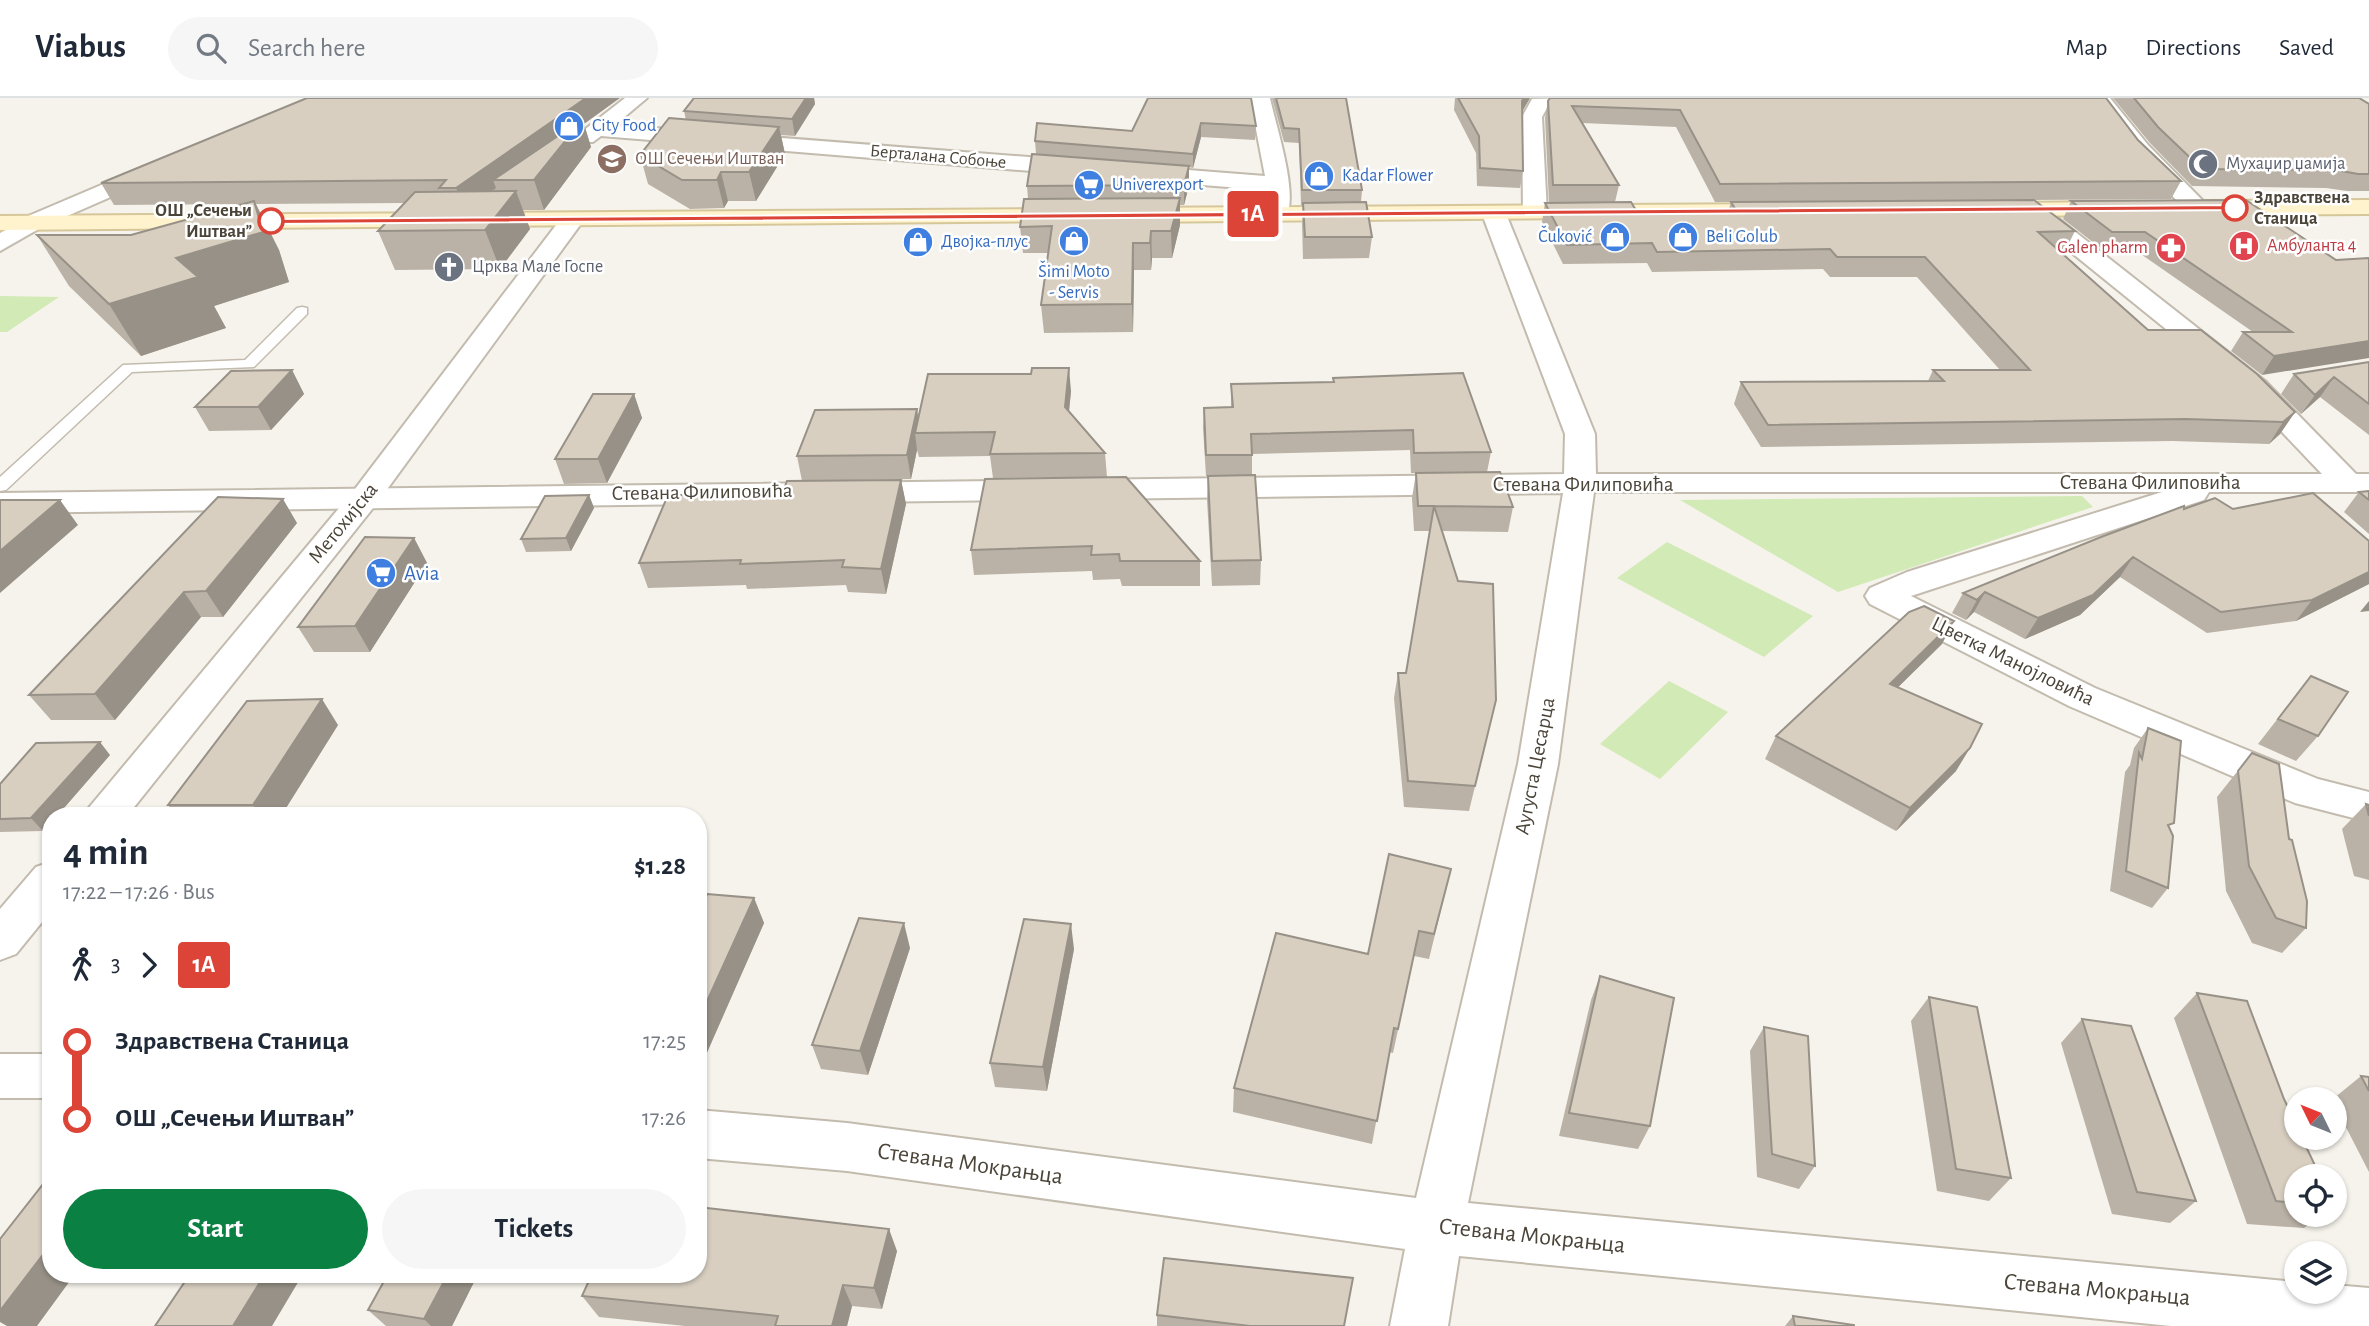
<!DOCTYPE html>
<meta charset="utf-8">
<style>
body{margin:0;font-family:"Alegreya Sans",sans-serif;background:#f6f6f7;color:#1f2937;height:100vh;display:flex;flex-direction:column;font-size:26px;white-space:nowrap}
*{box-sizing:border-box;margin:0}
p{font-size:23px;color:#747a83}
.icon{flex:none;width:38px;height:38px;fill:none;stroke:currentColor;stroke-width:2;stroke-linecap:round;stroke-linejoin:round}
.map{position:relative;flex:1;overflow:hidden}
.details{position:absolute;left:42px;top:709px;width:665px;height:476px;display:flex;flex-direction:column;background:#fff;border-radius:28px;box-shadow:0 2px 5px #0004}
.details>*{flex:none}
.badge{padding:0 14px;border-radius:5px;font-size:24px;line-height:46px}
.needle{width:46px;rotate:313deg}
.fabs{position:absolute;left:2284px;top:989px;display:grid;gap:14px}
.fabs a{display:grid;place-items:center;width:63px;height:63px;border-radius:50%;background:#fff;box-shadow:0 2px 5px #0004;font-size:35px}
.map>.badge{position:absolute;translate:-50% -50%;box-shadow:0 0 0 4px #fff}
.legs{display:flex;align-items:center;gap:10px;height:77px;padding:0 21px;font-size:23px}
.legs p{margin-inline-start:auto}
.headline{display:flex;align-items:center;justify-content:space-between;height:119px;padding:0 21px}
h1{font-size:38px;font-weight:700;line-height:52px}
.action{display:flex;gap:14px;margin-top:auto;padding:14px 21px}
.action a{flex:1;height:80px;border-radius:42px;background:#0b8043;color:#fff;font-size:28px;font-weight:700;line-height:80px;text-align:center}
.action a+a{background:#f6f6f7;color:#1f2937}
ul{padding:0 21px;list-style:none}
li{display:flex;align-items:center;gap:24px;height:77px;font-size:26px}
li i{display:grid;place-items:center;width:10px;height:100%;margin:0 9px;background:currentColor}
li i::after{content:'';width:18px;height:18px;margin:-9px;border:5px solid;border-radius:50%;background:#fff}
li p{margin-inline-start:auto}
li:first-child i{background:linear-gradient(#0000 50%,currentColor 0)}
li:last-child i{background:linear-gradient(currentColor 50%,#0000 0)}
header{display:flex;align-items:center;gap:42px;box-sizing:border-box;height:98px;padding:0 35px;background:#fff;border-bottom:2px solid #e0e1e3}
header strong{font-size:33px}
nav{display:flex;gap:38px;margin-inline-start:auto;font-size:24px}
.search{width:490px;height:63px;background:#f6f6f7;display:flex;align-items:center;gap:18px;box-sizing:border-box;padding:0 24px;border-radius:38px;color:#747a83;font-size:26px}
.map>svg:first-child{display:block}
.green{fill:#d2eab5}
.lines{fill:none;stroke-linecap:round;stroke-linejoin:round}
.service-casing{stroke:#c2bbae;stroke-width:3}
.minor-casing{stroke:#c2bbae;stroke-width:4}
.tertiary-casing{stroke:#c2bbae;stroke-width:4}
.secondary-casing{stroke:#d6c79b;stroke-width:4}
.service{fill:#fff;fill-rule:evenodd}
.minor{fill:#fff;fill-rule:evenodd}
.tertiary{fill:#fff;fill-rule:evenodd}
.secondary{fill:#fff3cd;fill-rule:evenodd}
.wall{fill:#bab2a6}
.shaded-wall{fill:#979187}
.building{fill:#d8cfc1;stroke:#979187;stroke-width:2}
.line-1{fill:#db4436;stroke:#fff;stroke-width:2}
.stop-1-dot{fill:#fff;stroke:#db4436;stroke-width:3.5}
.labels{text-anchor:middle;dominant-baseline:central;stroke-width:5;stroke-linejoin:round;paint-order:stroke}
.far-shop-label{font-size:18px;fill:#366cbe;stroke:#fff;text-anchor:start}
.far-street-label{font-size:18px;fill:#4b4439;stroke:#fff}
.far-education-label{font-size:18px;fill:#785e54;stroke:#fff;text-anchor:start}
.far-worship-label{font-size:18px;fill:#5b616d;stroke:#fff;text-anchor:start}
.far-stop-label{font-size:18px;font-weight:bold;fill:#4b4439;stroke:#fff;text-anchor:start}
.far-health-label{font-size:18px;fill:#be3a42;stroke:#fff;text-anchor:start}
.street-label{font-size:21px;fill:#4b4439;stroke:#fff}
.shop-label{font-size:21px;fill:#366cbe;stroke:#fff;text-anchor:start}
.near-street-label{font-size:24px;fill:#4b4439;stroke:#fff}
</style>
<header>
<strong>Viabus</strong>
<div class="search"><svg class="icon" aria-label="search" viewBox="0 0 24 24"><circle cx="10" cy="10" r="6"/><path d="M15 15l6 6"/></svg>Search here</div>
<nav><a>Map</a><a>Directions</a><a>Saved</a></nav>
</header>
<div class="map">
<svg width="2369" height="1228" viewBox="0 0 2369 1228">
<rect width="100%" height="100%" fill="#f6f3ec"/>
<path class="green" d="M0 198 59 199 7 234H0Z
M2082 398 2093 409 1838 494 1680 402Z
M1667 444 1813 518 1764 559 1617 480Z
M1669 583 1728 614 1660 681 1600 646Z"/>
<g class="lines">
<g class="service-casing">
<path id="service" d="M302 209 307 210V216L254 269 132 274 6 392 0 393V379L123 267 245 262 297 210Z"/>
</g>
<g class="minor-casing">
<path id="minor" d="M625 0H647L615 27 1080 63 1091 70 1080 77 601 38 593 44H579L576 40 579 36Z
M1250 0H1270C1275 24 1299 98 1286 117H1270L1266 112 1267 92 1137 82 1126 75 1137 68 1265 78Z
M1582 0 1579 4 1547 10 1542 19 1547 115 1543 120H1527L1523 115 1522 19 1532 1Z
M2090 0H2110L2148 47 2205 105 2209 110 2205 115H2189L2132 57Z
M2033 105 2041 107 2265 283 2356 376H2369V394H2209L2204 402 1911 498 2095 590 2318 681 2369 694V724L2295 705 2069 608 1870 506 1865 498 1870 490 1907 474 2162 394H1594L1558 666 1468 1105 2296 1184V1194H2334V1187L2369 1190V1228H2171L1459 1158 1448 1228H1390L1405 1151 847 1073 698 1060V1012L847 1025 1416 1100 1518 666 1563 395 0 415V395L1564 376 1565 336 1482 116 1486 111H1502L1506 116 1595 336 1596 376H2322L2245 295 2025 117 2021 112 2025 107Z
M34 117 42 119 46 124 42 129 0 153V135Z
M0 956H51V1000H0Z"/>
</g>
<g class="tertiary-casing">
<path id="tertiary" d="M153 65 161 67 164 72 161 77 42 129H26L22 124 26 119Z
M571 116 579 118 583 123 377 405 127 718H82L355 391 563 118Z
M51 764V813L16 856 0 862V811L36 769Z"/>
</g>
<g class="secondary-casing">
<path id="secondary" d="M2369 102V116L2207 117 2199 115 2195 110 2199 105 2207 103Z
M2118 104 2126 106 2130 111 2126 116 1997 119 1989 117 1985 112 1989 107 1997 105Z
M1779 106 1787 108 1791 113 1787 118 1129 124 1121 122 1117 117 1121 112 1129 110Z
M1072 111 1080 113 1084 118 1080 123 0 132V118Z"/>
</g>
<use href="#service" class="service"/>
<use href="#minor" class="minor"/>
<use href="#tertiary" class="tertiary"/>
<use href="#secondary" class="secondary"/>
</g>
<path class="wall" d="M694 0H814L815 6 795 38 781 37 785 56 756 103H728L724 110 690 111 648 86 640 57 686 22 684 13Z
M1148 0 1256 28 1255 42 1201 39 1193 70 1189 69V88L1184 107H1180V127L1172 160H1152L1151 172H1134L1133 234 1044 235 1041 207 1048 155H1023L1020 129 1028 101 1027 88 1036 56 1035 43 1132 33Z
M1272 0H1346L1362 92 1361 104 1372 139 1369 160 1303 161 1302 126 1303 107H1301L1299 45 1284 44Z
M1455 0H1530L1522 13 1523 73 1520 90 1477 88 1476 55 1454 12Z
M2113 0H2359L2369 6V93H2347L2326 90 2192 88 2150 45Z
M1548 3 2138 42 2181 83 2171 101 1715 104 1676 29 1582 25 1619 87 1615 104 1549 105 1545 20Z
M584 26 591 49 544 112H523L530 131 500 171 395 172 378 133 405 105 256 106 279 152 289 184 214 208 226 230 141 258 69 188 37 137H131L244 106 114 107 101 85Z
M2071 103 2336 162 2369 160 2262 277 2231 253 2243 234H2253L2135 152H2103L2063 121Z
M1731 104 2075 133 2065 153H2060L2148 232 2295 314 2280 336 2269 346 2172 343 1761 349 1734 306 1741 284 1928 283 1933 272H2000L1917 179H1830L1823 171 1652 174 1647 165 1563 166 1542 124 1545 105 1637 114H1728Z
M2369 264V337L2320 299 2301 316 2281 296 2294 276Z
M292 272 304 296 271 332 209 333 195 309Z
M1333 280 1491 354 1487 374 1513 409 1508 434 1442 433 1496 602 1469 713 1404 709 1394 600 1398 575H1406L1430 433H1414L1412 400 1416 375H1411L1410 352 1252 356V377L1206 378 1203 330 1204 310 1231 309V286L1333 284Z
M1071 293 1069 313 1105 355 1107 379 993 380 990 358 919 359 917 352 911 381 802 383 797 358 919 319Z
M634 296 642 320 607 385 564 386 555 361Z
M1208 378 1261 462 1260 487 1212 488 1207 402Z
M985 381 1200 463V488H1122L1120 481 1093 482 1092 473 974 477 971 452Z
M901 382 906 406 886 496 848 494 846 487 747 491 746 487 648 490 639 465 782 396Z
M2369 393V436L2344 414 2359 394Z
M589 397 594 410 571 453 526 454 521 441Z
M218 399 297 425 223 519H201L115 622H51L29 597Z
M2184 411H2233L2369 443V486L2296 523 2207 535 2120 479 2080 517 2025 541 1974 514 1966 522 1952 515 1963 495Z
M414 440 427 465 370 554H314L298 529Z
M1942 546 1898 589 1956 673 1896 733 1765 661 1776 638Z
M2311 578 2318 638 2296 663 2258 646Z
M338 627 281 718H176L168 707Z
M2148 630 2169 730 2168 790 2152 810 2110 793 2125 674 2130 667 2134 650Z
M2252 655 2289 741 2306 830 2282 855 2252 845 2226 793 2217 699Z
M110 657 57 718H51L43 733 0 734V686Z
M2366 706 2369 707V782L2354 778 2342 731Z
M1451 771 1429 861 1414 858 1393 955 1389 954 1372 1046 1233 1014 1234 990 1368 856Z
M754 800 764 825 705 959H698V816Z
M910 850 868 977 821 971 812 947Z
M1074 851 1047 993 995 989 990 965Z
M1600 878 1650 1028 1638 1051 1559 1038 1591 902Z
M2197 895 2296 1078V1116H2323L2304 1130 2247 1126 2174 920Z
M1929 899 2011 1080 1989 1103 1937 1093 1911 923Z
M2082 921 2196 1103 2170 1125 2112 1116 2061 945Z
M1764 929 1815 1068 1799 1091 1757 1079 1750 953Z
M2361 978 2369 979V1074L2334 1006V1001H2333Z
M897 1153 882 1211 852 1208 847 1228H685L599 1219 582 1198Z
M388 1176H478L452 1228H386L368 1212Z
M1157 1217 1344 1228H1157Z
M1793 1218 1854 1228H1785Z"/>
<path class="shaded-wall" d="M586 0H620L584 26 591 49 544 112 534 82H493L496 90 465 112 456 90Z
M806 0H814L815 6 795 38 792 21Z
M1524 0H1530L1519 19 1522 3Z
M1201 25V39L1193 70V56Z
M779 29 785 56 756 103 749 74Z
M1189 68V88L1184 107V87Z
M721 74 728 103 724 110 717 82Z
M516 93 530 131 500 171 485 132Z
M1180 100V127L1172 160 1171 133Z
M254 103 279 152 289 184 214 208 226 230 141 258 109 206 176 160Z
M1151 133 1152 160 1151 172 1150 145Z
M1133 145 1134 172 1133 234 1132 206Z
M2369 243V260L2262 277 2274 258Z
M1069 270 1071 293 1067 333 1065 309Z
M292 272 304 296 271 332 258 309Z
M2334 279 2320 299 2301 316 2315 297Z
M634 296 642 320 607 385 598 361Z
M917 311 921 335H915L917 352 911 381 907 357Z
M2295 314 2280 336 2269 346 2283 324Z
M901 382 906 406 886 496 881 471Z
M589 397 594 410 571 453 566 440Z
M283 401 297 425 223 519 206 493Z
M60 402 78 427 0 495V453Z
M414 440 427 465 370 554 355 528Z
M2133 459 2120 479 2080 517 2025 541 2038 520Z
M2369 474V486L2296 523 2312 502Z
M184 494 201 519 115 622 95 596Z
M1985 494 1974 514 1966 522 1977 502Z
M2369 503V513L2360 514Z
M1954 523 1942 546 1878 609 1890 586Z
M322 601 338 627 281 718H261L253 707Z
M100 644 110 657 57 718H51V724L43 733 31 720Z
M1970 650 1956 673 1896 733 1910 710Z
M754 800 764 825 705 959 698 946V923Z
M904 825 910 850 868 977 860 953Z
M1071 826 1074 851 1047 993 1043 969Z
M889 1131 897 1153 882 1211 874 1190Z
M51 1146V1176H75L37 1228H7L0 1224V1213Z
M265 1176H303L272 1228H233Z
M448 1176H478L452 1228H431L424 1221Z
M843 1187 852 1208 847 1228H832Z"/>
<path class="building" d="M307 0H586L456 90H439L446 82 101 85Z
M694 0H806L792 21 684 13Z
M1148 0H1251L1256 28 1201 25 1193 56 1035 43 1037 25 1132 33Z
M1276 0H1346L1362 92H1302L1299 31 1284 30Z
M1458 0H1524L1522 3 1523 73 1480 70 1479 38Z
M1550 0H2106L2138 42 2181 83 1720 86 1680 12 1572 8 1619 87H1553L1548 3Z
M2134 0H2359L2369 6V76H2358L2336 72 2202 71 2158 29Z
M669 20 779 29 749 74H721L717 82H682L640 57Z
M583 21 534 82H493Z
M1032 56 1189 68 1184 87 1027 88Z
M516 93 485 132 378 133 415 94Z
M1180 100 1171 133H1151L1150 145H1133L1132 206 1041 207 1052 128 1020 129 1024 101Z
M2034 102 2075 133 2038 134 2148 232H2201L2257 276 2295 314 2283 324 2185 321 1768 327 1741 284 1944 283 1933 272H2030L1925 159H1837L1830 151 1657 154 1652 145 1567 147 1545 105 1631 104 1637 114H1737L1731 104Z
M2246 102 2336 162 2369 160V243L2274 258 2243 234H2292L2145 134H2112L2071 103Z
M254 103 263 134 176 160 198 179 109 206 37 137H131Z
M1366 104 1372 139H1305L1303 105Z
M2369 264V306L2334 279 2315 297 2294 276Z
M1032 270H1069L1065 309 1105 355 990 356 995 334 915 335 928 276H1031Z
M292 272 258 309H195L231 273Z
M1463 275 1491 354 1414 355 1413 332 1251 336 1252 357H1206L1204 310 1233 309 1231 286 1334 284 1333 280Z
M593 296H634L598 361H555Z
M917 311 907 357 797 358 815 312Z
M1500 374 1513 409 1434 408 1458 483 1493 486 1496 602 1475 688 1408 683 1398 575H1406L1434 408H1418L1416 375Z
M1255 377 1261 462 1212 463 1208 378Z
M1126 379 1200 463H1120L1119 456 1091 457 1092 448 971 452 985 381Z
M901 382 881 471 842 469 844 462 740 466 741 462 639 465 668 397 782 396 787 383Z
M2369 393V402L2359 394Z
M2313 395 2369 443V474L2312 502 2221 514 2133 459 2093 497 2038 520 1985 494 1977 502 1963 495 2101 439 2184 408V411L2215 400 2233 411Z
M589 397 566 440 521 441 545 398Z
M218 399 283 401 206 493 184 494 95 596 29 597Z
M0 402H60L0 453Z
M365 439 414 440 355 528 298 529Z
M1924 508 1954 523 1890 586 1982 626 1970 650 1910 710 1776 638 1909 514Z
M2311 578 2348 594 2318 638 2278 621Z
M322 601 253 707H168L247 603Z
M2148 630 2181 643 2174 725 2168 727 2173 738 2168 790 2126 773 2139 655 2142 661Z
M100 644 31 720 0 721V686L36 645Z
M2252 655 2279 666 2289 741 2292 742 2307 803 2306 830 2276 820 2249 768 2238 673Z
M2366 706 2369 707V718Z
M1389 756 1451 771 1434 836 1419 833 1398 931 1394 930 1377 1023 1234 990 1276 835 1368 856Z
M707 796 754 800 698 923V816Z
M859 820 904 825 860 953 812 947Z
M1024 821 1071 826 1043 969 990 965Z
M1600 878 1674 900 1650 1028 1569 1015Z
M2197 895 2247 903 2284 1001 2296 1026V1040H2302L2320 1078H2296V1105L2276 1103Z
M1929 899 1977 909 2011 1080 1956 1071Z
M2082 921 2131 928 2196 1103 2137 1094Z
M1764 929 1808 938 1815 1068 1772 1056Z
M2361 978 2369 979V993Z
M51 1076V1146L0 1213V1141Z
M698 1109 889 1131 874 1190 843 1187 832 1228H775L778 1218 582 1198 592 1176H698Z
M1164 1160 1353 1180 1344 1228H1250L1157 1217Z
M190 1176H265L233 1228H155Z
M388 1176H448L424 1221 368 1212Z
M1793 1218 1854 1227V1228H1795Z"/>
<path class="line-1" d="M2235 107 2238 112 271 126 267 123 271 121Z"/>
<defs>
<g id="shop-disc" transform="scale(1.575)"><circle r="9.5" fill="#3f7fe0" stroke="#fff"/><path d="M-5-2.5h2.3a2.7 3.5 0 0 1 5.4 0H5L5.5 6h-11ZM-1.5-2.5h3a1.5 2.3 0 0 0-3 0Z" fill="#fff"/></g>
<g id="school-disc" transform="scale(1.575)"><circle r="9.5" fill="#8d6e63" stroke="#fff"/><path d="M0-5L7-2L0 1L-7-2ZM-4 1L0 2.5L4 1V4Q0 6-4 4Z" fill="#fff"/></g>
<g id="mosque-disc" transform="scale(1.575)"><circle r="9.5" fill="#6b7280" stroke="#fff"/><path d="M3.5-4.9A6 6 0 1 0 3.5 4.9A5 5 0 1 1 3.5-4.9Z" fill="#fff"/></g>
<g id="supermarket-disc" transform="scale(1.575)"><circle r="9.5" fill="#3f7fe0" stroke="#fff"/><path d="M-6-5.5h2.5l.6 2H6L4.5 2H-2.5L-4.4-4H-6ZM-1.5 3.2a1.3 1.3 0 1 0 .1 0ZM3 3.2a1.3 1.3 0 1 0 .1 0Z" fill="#fff"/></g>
<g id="hospital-disc" transform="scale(1.575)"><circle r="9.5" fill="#e0444e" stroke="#fff"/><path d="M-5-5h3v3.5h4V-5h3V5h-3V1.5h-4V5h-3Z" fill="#fff"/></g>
<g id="pharmacy-disc" transform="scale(1.575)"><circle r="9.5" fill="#e0444e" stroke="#fff"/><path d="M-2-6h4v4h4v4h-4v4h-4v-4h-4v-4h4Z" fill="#fff"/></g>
<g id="church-disc" transform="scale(1.575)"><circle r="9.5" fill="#6b7280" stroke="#fff"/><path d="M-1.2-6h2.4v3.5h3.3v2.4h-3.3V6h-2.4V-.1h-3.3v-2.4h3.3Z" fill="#fff"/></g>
</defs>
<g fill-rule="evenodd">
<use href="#shop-disc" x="569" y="28"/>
<use href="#school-disc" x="612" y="61"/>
<use href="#mosque-disc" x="2203" y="66"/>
<use href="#shop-disc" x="1319" y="78"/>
<use href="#supermarket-disc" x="1089" y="87"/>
<use href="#shop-disc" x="1615" y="139"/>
<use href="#shop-disc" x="1683" y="139"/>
<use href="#shop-disc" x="1074" y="143"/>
<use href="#shop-disc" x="918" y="144"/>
<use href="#hospital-disc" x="2244" y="148"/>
<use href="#pharmacy-disc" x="2171" y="150"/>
<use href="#church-disc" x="449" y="169"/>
<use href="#supermarket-disc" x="381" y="475"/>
</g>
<g class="stop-1-dot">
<circle cx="2235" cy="110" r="12"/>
<circle cx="271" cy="123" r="12"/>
</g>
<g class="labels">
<g class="far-shop-label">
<text x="592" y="28">City Food</text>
<text x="1342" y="78">Kadar Flower</text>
<text x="1112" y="87">Univerexport</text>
<text x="1592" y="139" text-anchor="end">Čuković</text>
<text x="1706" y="139">Beli Golub</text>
<text x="941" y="144">Двојка-плус</text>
<text x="1074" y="174" text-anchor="middle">Šimi Moto<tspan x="1074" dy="21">- Servis</tspan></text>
</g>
<g class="far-street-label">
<text transform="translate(938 59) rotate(5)">Берталана Собоње</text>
</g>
<g class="far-education-label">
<text x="635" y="61">ОШ Сечењи Иштван</text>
</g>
<g class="far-worship-label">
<text x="2226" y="66">Мухаџир џамија</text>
<text x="472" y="169">Црква Мале Госпе</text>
</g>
<g class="far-stop-label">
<text x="2254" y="100">Здравствена<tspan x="2254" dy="21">Станица</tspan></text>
<text x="252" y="113" text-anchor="end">ОШ „Сечењи<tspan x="252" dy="21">Иштван”</tspan></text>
</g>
<g class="far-health-label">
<text x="2267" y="148">Амбуланта 4</text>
<text x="2148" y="150" text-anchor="end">Galen pharm</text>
</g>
<g class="street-label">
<text x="2150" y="384">Стевана Филиповића</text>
<text x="1583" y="386">Стевана Филиповића</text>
<text transform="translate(702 394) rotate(-1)">Стевана Филиповића</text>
<text transform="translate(343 425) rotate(-51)">Метохијска</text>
<text transform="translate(2013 563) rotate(26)">Цветка Манојловића</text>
<text transform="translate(1535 668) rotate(-79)">Аугуста Цесарца</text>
</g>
<g class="shop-label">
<text x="404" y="475">Avia</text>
</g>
<g class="near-street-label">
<text transform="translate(970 1066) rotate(8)">Стевана Мокрањца</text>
<text transform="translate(1532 1138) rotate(6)">Стевана Мокрањца</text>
<text transform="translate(2097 1192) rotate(5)">Стевана Мокрањца</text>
</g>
</g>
</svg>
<div class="fabs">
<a><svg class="needle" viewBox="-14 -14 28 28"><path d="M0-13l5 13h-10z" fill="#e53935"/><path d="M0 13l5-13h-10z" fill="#747a83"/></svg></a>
<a><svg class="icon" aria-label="locate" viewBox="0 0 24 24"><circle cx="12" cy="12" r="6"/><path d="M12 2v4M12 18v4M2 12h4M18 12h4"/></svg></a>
<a><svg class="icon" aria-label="layers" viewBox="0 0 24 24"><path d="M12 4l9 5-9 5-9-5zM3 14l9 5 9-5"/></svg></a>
</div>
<b class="badge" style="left:1253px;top:116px;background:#db4436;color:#fff">1A</b>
<section class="details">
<div class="headline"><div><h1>4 min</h1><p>17:22 – 17:26 · Bus</p></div><b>$1.28</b></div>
<div class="legs"><svg class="icon" aria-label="walk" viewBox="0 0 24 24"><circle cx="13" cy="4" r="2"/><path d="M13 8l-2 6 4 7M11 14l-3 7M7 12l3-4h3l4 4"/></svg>3<svg class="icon" aria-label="forward" viewBox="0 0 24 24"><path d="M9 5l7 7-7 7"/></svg><b class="badge" style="background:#db4436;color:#fff">1A</b></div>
<ul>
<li><i style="color:#db4436"></i><b>Здравствена Станица</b><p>17:25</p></li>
<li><i style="color:#db4436"></i><b>ОШ „Сечењи Иштван”</b><p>17:26</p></li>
</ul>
<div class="action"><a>Start</a><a>Tickets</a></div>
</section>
</div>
